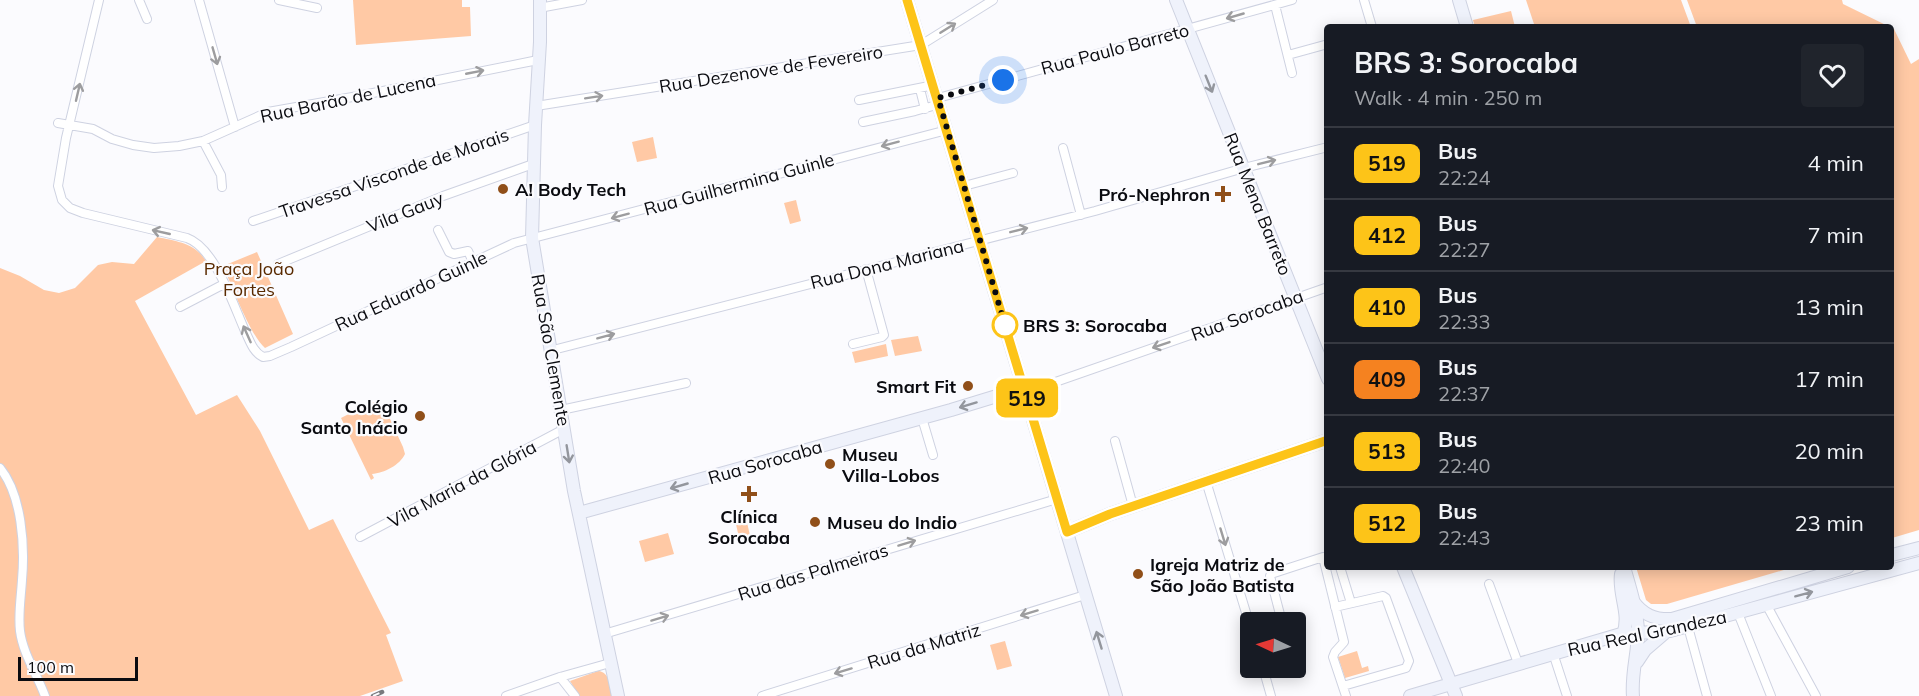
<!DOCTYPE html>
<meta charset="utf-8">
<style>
body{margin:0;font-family:Mulish,sans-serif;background:#20242c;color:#f1f3f6;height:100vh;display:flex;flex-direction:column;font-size:22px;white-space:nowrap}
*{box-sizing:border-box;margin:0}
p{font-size:20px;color:#9ea1a6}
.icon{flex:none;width:33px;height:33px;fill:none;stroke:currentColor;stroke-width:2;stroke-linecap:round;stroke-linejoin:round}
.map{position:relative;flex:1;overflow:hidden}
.panel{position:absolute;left:1324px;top:24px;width:570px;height:546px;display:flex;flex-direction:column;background:#171b24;border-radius:6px;box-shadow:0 3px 15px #0003}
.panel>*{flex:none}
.badge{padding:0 12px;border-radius:9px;font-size:21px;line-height:39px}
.needle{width:39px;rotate:274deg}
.tools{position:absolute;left:1240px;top:612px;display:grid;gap:12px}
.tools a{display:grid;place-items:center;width:66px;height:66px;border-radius:6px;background:#171b24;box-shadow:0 3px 15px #0003;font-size:30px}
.scale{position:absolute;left:18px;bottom:15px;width:120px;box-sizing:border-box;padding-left:6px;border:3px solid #0a0b10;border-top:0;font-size:16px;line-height:21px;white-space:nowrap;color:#0a0b10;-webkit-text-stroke:4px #fbfbfe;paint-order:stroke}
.you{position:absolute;width:30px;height:30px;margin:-15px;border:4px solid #fff;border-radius:50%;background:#1a73e8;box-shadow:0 0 0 9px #1a73e833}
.map>.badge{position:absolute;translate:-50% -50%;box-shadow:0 0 0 3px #fff}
.round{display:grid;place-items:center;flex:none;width:63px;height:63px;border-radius:6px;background:#20242c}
.overview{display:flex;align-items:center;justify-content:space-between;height:102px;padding:0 30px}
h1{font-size:28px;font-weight:700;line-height:45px}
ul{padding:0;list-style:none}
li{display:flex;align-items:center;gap:18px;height:72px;padding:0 30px;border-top:2px solid #363941}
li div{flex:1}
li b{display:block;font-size:22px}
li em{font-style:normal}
li .badge{min-width:66px;font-weight:700;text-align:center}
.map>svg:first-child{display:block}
.green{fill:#ffc9a5}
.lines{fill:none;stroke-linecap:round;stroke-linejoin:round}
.street-casing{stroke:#ced2e1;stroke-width:10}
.secondary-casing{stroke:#ced2e1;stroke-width:14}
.street{stroke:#fff;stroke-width:8}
.secondary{stroke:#eff2fb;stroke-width:12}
.rail-casing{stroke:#797a7e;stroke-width:4.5}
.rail{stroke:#fbfbfe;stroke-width:2;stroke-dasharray:7;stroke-linecap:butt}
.oneway{stroke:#9d9d9f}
.oneway2{stroke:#93969d}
.line-casing{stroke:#fff;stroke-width:14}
.line{stroke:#fdc418;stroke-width:9}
.walk{stroke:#0a0b10;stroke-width:6;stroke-dasharray:0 10.8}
.poi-dot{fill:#904f19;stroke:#fbfbfe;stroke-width:2}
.stop-dot{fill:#fff;stroke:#fdc418;stroke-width:3}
.labels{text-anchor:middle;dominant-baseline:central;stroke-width:4.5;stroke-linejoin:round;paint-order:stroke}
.street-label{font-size:18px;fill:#0a0b10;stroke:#fbfbfe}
.poi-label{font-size:18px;font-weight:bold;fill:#0a0b10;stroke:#fbfbfe;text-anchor:start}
.park-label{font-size:18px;fill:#592a00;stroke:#fbfbfe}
.stop-label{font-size:18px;font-weight:bold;fill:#0a0b10;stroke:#fbfbfe;text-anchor:start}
</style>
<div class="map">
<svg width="1919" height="696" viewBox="0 0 1919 696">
<rect width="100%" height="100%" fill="#fbfbfe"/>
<path class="green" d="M353 0H462V7H470L471 36 356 45Z
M1526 0H1681L1691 27H1535Z
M1687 0H1842L1843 4 1890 27H1697Z
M1511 11 1515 27H1475L1473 20Z
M1892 28 1894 29 1911 64 1919 59V530L1892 538Z
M653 137 657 158 637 162 632 142Z
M796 200 801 221 790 224 784 203Z
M157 237C176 241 195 243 206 261L135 301 196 415 237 395 260 431 309 530 333 519 391 633 386 635 403 681 360 696H0V268L20 276 44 290 59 293 75 288 98 265 112 262 134 264Z
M257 252 293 334 265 348C250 335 232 286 223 266Z
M918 336 922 351 895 356 891 340Z
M886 344 888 356 855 363 852 352Z
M375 402 381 404 385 408 403 447 405 454C400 465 384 473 372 474L374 478 371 480 341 418 370 403Z
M746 518 751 540 740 542 735 520Z
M668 533 674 554 645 562 639 541Z
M1636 567H1794L1667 604H1651L1646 600Z
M1005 641 1012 666 997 670 990 645Z
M1357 651 1362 668 1368 666 1369 671 1345 678 1338 657Z
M598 671C610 672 610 686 612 696H579L570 681Z"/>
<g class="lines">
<g class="street-casing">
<path id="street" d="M99 0 66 138 58 186 62 200 70 208 83 213 187 238C215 248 233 304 245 331 250 341 253 352 263 357L270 356 291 347 514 243 947 130
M139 0 147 19
M199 0 235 127
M279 0 317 8
M1364 0 1372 27
M1275 5 1292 73
M539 8 582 0
M1288 55 1328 44
M920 89 925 109
M938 98 1292 0
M859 100 934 85
M536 106 921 45 993 0
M863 122 915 111 940 104
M58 123 93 129 112 139 133 145 154 148 179 146 203 141 268 112 358 96 538 60
M203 141 221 175 222 187
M1063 148 1081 215
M964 186 1013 173
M253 221 535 125
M438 230 449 252 454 254 468 251 473 262
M278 264 443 196 533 164
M180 307 224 284
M853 344 882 337 884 335 866 269
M549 351 1095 211 1244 168 1328 147
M1024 390 1044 386 1328 287
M561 410 686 383
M922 418 933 455
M1115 441 1133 506
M0 468C22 495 25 546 22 580 21 597 18 614 20 631 23 654 37 674 45 696
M1206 481 1251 629
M360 537 564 429
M1340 567 1351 603
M1489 584 1518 663
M1766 604 1816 696
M1335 607 1383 596 1386 598 1409 661 1406 668 1343 686
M1738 613 1771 696
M1282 622 1270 576 1271 574 1323 557 1344 642 1335 652 1333 657 1346 696
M1688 627 1707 696
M604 634 1057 499
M1553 653 1567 696
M1263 668 1271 696
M560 677 575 696
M506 696 560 677 610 663
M762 696 1085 595"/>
</g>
<g class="secondary-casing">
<path id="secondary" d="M540 0V42L535 125 532 238 574 491 618 696
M907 0 1116 696
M1176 0 1328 379
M1459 0 1467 27
M579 513 951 410 1010 392 1024 390
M1067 532 1110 514 1328 440
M1892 555 1919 548
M1403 567 1456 696
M1624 567C1630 588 1637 609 1638 631 1638 653 1631 674 1633 696
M1621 574C1618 595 1631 614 1623 634
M1633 601C1643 615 1655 620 1672 619L1848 567
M1637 662 1645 650 1666 632
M1410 696 1621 634 1670 631 1919 563"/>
</g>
<use href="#street" class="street"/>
<use href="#secondary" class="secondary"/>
<g class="rail-casing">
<path id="rail" d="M373 696 382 692"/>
</g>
<use href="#rail" class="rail"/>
</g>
<defs><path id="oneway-shaft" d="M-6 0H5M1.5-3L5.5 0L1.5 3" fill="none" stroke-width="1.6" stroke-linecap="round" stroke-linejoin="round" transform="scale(1.5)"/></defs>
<g class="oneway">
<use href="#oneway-shaft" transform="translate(1235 16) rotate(164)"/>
<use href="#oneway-shaft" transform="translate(948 28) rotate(-32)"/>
<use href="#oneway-shaft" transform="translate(215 56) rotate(74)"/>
<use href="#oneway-shaft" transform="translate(475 72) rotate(-11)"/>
<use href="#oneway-shaft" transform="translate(78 92) rotate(-77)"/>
<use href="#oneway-shaft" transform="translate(594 97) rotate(-9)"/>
<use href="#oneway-shaft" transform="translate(890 144) rotate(165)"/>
<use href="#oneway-shaft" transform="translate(1267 162) rotate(-14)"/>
<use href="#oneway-shaft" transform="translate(620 216) rotate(165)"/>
<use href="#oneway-shaft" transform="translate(1019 230) rotate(-14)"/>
<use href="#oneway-shaft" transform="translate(161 232) rotate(-167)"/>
<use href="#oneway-shaft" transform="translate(247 334) rotate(-114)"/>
<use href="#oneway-shaft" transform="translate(606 336) rotate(-15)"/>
<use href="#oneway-shaft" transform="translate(1161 345) rotate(161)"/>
<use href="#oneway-shaft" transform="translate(1223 537) rotate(73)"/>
<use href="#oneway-shaft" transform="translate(907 543) rotate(-17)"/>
<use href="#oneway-shaft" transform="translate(1029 613) rotate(163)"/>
<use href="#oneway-shaft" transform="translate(660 618) rotate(-17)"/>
<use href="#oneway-shaft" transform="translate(843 671) rotate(163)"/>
</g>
<g class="oneway2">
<use href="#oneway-shaft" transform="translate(1209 84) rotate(68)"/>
<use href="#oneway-shaft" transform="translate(968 405) rotate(163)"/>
<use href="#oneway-shaft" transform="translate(568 454) rotate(81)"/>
<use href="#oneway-shaft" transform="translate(679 486) rotate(164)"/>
<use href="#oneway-shaft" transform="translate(1804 594) rotate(-15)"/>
<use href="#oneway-shaft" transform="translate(1099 640) rotate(-107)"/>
</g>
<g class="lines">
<g class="line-casing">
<path id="line" d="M907 0 1067 532 1110 514 1328 440"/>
</g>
<use href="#line" class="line"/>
<path class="walk" d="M1003 80 938 98 1005 325"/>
</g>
<g class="poi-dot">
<circle cx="503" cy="189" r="6"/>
<path d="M1220 185h6v6h6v6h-6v6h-6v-6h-6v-6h6z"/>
<circle cx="968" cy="386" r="6"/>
<circle cx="420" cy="416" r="6"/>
<circle cx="830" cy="464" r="6"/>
<path d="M746 485h6v6h6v6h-6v6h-6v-6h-6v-6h6z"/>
<circle cx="815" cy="522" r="6"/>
<circle cx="1138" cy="574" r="6"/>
</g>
<circle class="stop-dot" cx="1005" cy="325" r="12"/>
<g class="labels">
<g class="street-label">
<text transform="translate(1115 49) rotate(-15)">Rua Paulo Barreto</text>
<text transform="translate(771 69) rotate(-9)">Rua Dezenove de Fevereiro</text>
<text transform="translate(348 98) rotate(-12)">Rua Barão de Lucena</text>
<text transform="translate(394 173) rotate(-19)">Travessa Visconde de Morais</text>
<text transform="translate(739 184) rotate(-15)">Rua Guilhermina Guinle</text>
<text transform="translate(1258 204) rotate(68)">Rua Mena Barreto</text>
<text transform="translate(405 212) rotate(-22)">Vila Gauy</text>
<text transform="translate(887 264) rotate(-14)">Rua Dona Mariana</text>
<text transform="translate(411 291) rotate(-25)">Rua Eduardo Guinle</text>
<text transform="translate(1247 315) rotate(-20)">Rua Sorocaba</text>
<text transform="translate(551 350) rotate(80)">Rua São Clemente</text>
<text transform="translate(765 462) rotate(-16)">Rua Sorocaba</text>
<text transform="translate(462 484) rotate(-28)">Vila Maria da Glória</text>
<text transform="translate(813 572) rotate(-17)">Rua das Palmeiras</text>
<text transform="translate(1647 633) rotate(-12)">Rua Real Grandeza</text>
<text transform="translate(924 646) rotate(-17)">Rua da Matriz</text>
</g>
<g class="poi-label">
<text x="515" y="189">A! Body Tech</text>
<text x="1210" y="194" text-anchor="end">Pró-Nephron</text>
<text x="956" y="386" text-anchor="end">Smart Fit</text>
<text x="408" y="406" text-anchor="end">Colégio<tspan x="408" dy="21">Santo Inácio</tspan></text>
<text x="842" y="454">Museu<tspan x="842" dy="21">Villa-Lobos</tspan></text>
<text x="749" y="516" text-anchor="middle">Clínica<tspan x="749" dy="21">Sorocaba</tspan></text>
<text x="827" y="522">Museu do Indio</text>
<text x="1150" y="564">Igreja Matriz de<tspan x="1150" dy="21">São João Batista</tspan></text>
</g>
<g class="park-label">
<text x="249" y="268">Praça João<tspan x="249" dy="21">Fortes</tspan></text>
</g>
<g class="stop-label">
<text x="1023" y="325">BRS 3: Sorocaba</text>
</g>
</g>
</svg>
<div class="tools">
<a><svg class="needle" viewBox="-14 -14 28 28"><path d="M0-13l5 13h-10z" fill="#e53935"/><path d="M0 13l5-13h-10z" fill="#9ea1a6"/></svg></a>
</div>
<div class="scale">100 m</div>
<div class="you" style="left:1003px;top:80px"></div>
<b class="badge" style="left:1027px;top:398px;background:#fdc418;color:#111">519</b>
<section class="panel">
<div class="overview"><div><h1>BRS 3: Sorocaba</h1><p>Walk · 4 min · 250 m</p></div><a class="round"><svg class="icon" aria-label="heart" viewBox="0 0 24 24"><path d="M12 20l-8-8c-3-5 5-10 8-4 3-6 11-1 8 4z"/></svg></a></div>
<ul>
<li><span class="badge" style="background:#fdc418;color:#111">519</span><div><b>Bus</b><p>22:24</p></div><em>4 min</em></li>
<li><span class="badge" style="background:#fdc418;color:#111">412</span><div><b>Bus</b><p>22:27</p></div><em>7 min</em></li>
<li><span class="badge" style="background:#fdc418;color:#111">410</span><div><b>Bus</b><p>22:33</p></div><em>13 min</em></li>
<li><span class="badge" style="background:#f58220;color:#111">409</span><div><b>Bus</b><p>22:37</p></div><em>17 min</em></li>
<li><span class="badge" style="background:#fdc418;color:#111">513</span><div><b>Bus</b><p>22:40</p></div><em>20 min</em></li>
<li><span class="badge" style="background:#fdc418;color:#111">512</span><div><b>Bus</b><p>22:43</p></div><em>23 min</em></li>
</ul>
</section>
</div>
